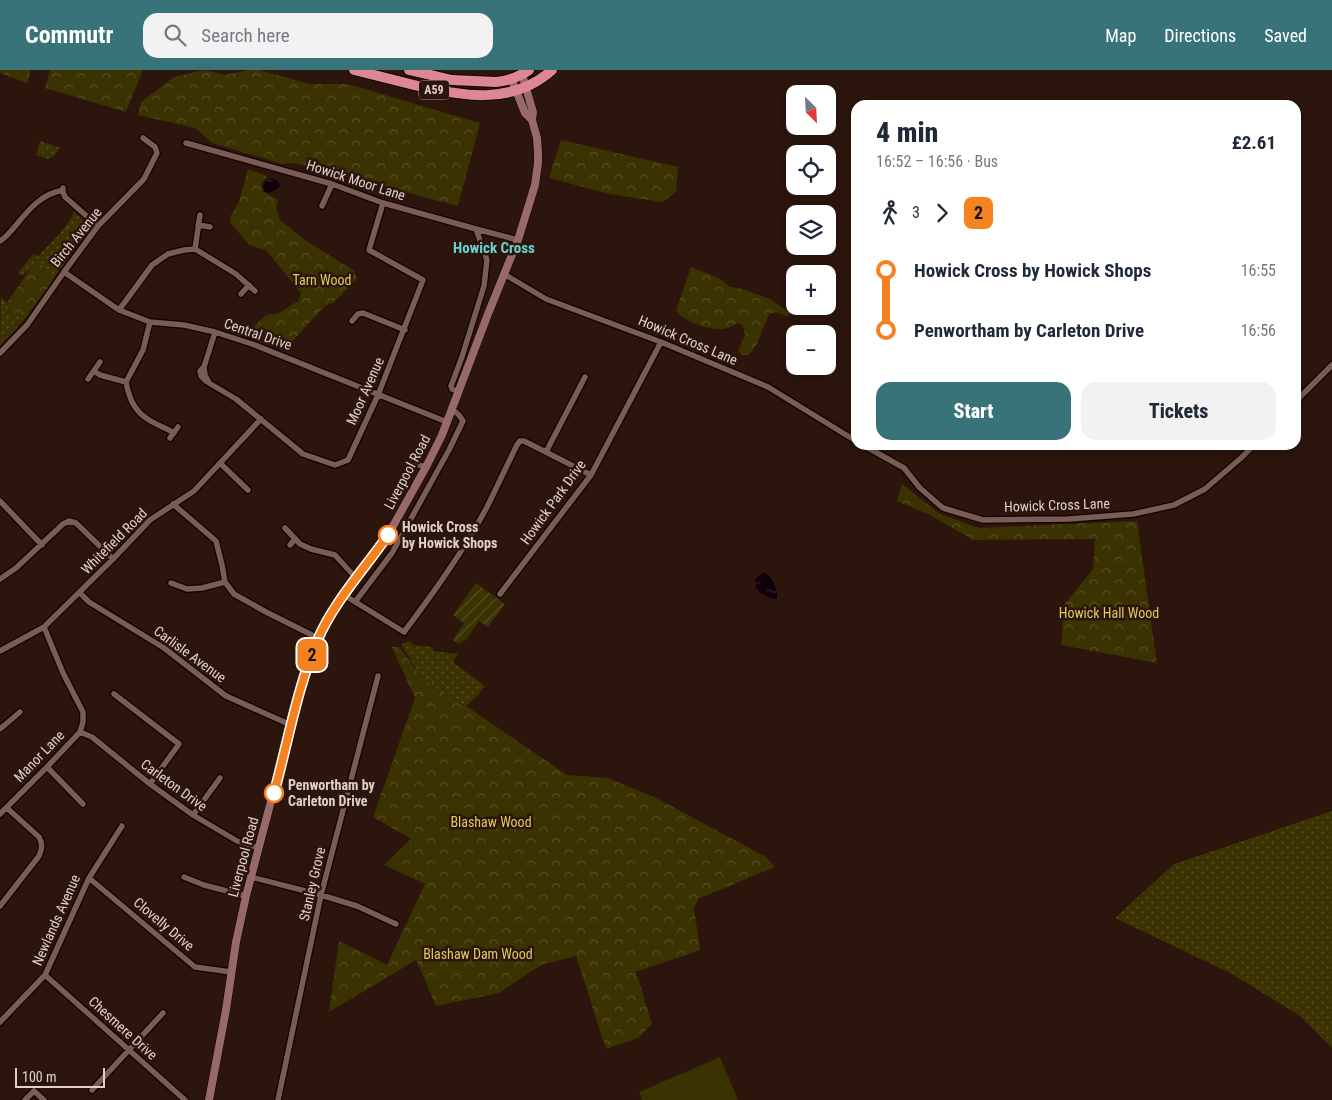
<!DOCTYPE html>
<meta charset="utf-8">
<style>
body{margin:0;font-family:"Roboto Condensed",sans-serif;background:#f2f2f3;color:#1f2937;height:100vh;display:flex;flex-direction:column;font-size:19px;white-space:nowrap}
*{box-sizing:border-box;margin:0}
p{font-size:16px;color:#747a83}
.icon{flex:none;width:28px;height:28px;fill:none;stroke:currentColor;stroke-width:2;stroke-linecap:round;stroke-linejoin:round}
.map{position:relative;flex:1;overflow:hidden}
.side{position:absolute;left:851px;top:30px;width:450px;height:350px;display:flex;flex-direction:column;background:#fff;border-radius:15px;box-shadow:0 2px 8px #0003}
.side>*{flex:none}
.badge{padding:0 10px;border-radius:8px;font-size:18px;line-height:32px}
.needle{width:32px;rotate:156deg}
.controls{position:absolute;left:786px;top:15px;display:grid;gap:10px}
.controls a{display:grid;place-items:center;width:50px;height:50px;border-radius:10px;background:#fff;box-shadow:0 2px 8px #0003;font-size:25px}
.scale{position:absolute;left:15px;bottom:12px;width:90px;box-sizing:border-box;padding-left:5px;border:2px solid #e0d0cb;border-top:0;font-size:14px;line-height:18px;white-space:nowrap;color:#e0d0cb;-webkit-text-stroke:4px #2b150d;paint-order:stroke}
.map>.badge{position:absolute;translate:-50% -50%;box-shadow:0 0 0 2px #fff}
.legs{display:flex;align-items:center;gap:8px;height:55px;padding:0 25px;font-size:16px}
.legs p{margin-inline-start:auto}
.headline{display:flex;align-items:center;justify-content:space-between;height:85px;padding:0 25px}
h1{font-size:28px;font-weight:800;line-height:38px}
.action{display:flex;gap:10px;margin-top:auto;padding:10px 25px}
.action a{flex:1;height:58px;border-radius:15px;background:#377378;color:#fff;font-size:20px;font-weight:800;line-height:58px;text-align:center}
.action a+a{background:#f2f2f3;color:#1f2937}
ul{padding:0 25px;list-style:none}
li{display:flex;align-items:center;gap:18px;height:60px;font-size:19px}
li i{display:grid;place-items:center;width:8px;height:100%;margin:0 6px;background:currentColor}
li i::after{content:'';width:12px;height:12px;margin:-6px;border:4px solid;border-radius:50%;background:#fff}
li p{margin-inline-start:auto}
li:first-child i{background:linear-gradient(#0000 50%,currentColor 0)}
li:last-child i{background:linear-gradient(currentColor 50%,#0000 0)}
header{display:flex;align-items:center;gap:30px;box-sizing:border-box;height:70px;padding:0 25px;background:#377378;color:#fff}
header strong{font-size:24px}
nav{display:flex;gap:28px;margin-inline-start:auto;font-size:18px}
.search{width:350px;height:45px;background:#f2f2f3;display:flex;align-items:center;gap:12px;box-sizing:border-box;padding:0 18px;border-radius:15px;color:#747a83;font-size:19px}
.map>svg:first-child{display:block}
.grass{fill:url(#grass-dots)}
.forest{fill:url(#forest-crowns)}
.garden{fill:url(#garden-furrows)}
.pitch{fill:#3a3200}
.water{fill:url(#water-ripples)}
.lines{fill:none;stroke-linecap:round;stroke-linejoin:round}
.street-casing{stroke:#120200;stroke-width:8}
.secondary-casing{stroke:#120200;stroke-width:9}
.highway-casing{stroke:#120200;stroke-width:12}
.street{stroke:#795d54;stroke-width:5.5}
.secondary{stroke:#976968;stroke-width:8}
.highway{stroke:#dd8695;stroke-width:10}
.line-1-casing{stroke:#fff;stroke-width:11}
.line-1{stroke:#f58220;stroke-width:8}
.stop-1-dot{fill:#fff;stroke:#f58220;stroke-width:2.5}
.labels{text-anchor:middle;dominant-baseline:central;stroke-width:5;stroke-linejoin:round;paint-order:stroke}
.shield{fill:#2b150d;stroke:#aa9892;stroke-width:1}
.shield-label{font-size:12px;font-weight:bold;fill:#e0d0cb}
.street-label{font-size:14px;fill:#e0d0cb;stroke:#2b150d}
.park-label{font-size:14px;fill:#dfcc5c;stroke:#2b150d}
.stop-label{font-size:14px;font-weight:bold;fill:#e0d0cb;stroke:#2b150d;text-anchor:start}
.neighbourhood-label{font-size:15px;font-weight:bold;fill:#67d3ce;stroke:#2b150d}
</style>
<header>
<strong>Commutr</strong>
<div class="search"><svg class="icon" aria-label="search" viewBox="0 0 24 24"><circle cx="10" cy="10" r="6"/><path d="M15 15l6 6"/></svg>Search here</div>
<nav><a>Map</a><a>Directions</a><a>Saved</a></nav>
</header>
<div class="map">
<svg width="1332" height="1030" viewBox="0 0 1332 1030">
<defs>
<pattern id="grass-dots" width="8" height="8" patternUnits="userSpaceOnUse" patternTransform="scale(1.25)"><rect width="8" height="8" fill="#3a3200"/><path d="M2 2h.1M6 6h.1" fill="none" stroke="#564f24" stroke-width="1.8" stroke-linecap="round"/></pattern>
<pattern id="forest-crowns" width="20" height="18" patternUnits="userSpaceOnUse" patternTransform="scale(1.25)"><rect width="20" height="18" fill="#3a3200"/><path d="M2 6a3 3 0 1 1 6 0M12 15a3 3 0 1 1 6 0" fill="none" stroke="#564f24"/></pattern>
<pattern id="garden-furrows" width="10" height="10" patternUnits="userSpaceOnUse" patternTransform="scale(1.25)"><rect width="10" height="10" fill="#3a3200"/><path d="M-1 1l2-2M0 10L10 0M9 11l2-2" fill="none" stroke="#564f24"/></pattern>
<pattern id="water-ripples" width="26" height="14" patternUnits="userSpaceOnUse" patternTransform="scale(1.25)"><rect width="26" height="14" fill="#11000c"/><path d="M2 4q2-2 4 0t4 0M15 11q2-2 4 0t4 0" fill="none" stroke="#33242e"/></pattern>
</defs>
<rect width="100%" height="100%" fill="#2b150d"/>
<path class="grass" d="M40 71 60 78 54 86 48 89 36 85Z
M74 142 87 153 89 158 62 198H60L58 201V202L51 212 50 203 32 196 22 206 18 203 33 184 38 186C51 173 66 159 74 142Z
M1 227 7 233 9 241 16 246H27L14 261 0 275Z
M410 571 413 575 433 577V581L458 584 453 592 485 616 478 625 466 636 434 620 418 602 401 574Z
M1332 741V978L1300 946 1232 904 1115 848 1174 794Z"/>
<path class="forest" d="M0 0H31L27 13 0 3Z
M50 0H143L126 42 45 18Z
M204 0 225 5 248 0H260L309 14H348L480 53 458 136 303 95 293 93 283 94 212 73 195 58 138 45 141 32 174 7Z
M561 70 678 97 676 122 662 132 609 124 549 108Z
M248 99 267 106 261 114 263 121 278 130 276 136 279 149 305 170 354 201 357 209 334 232 325 236 286 278 246 264 266 245 279 243 298 231 301 223 266 180 249 175 230 152 231 145 239 132Z
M39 194C46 196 53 203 51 212 49 217 31 240 27 246L11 245 7 233 32 196Z
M691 197 719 208 730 217 739 218 770 229 790 243 788 247 776 242 769 244 757 274 749 285H741L738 280 745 265 743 256 738 253C733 255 728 259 723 259 710 261 682 251 676 240Z
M902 414 940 444 979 458 1137 451 1157 593 1061 575 1064 535 1093 499 1095 469 973 470 930 445 897 431Z
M392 577H399L418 602 435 620 466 636 567 705 608 708 658 729 766 787 775 797 698 829 694 838 700 880 636 902 652 954 638 968 606 979 576 886 541 895 499 923 436 936 416 890 329 942 339 871 387 895 425 814 384 795 411 769 373 747 415 628Z"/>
<path class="garden" d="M476 513 505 534 488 557 479 551 466 570 459 574 453 570 464 553 453 545Z"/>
<path class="pitch" d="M720 987 738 1030H642L639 1022Z"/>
<path class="water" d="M272 108 279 112 280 115 278 118 269 123 264 121 263 117 265 112Z
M765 502C772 508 778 518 777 528L774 529C763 525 753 521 756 508Z"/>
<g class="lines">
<g class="street-casing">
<path id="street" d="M186 73 332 114 383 133 476 159 518 170
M63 118V122L65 127 98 156
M322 136 332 114
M198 155 210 157
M0 171C7 167 11 161 17 154 30 138 42 124 63 120
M195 179 200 145
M64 202 119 240 150 252 184 255 215 262 252 274 447 352
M504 204 546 229 661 272 768 317 856 371
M241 224 249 215
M119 240 152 195 168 184 184 180 195 179 236 204 255 221
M352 251 358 244 363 243 405 260
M150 252 143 280 126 312C129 328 134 341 149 350 157 355 166 358 174 363
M215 262 204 297 205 305 209 313 236 329 303 384 335 395 348 390 378 325 423 210 369 180 383 133
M0 283 27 255 64 202 98 156 144 109 157 83 155 77 143 68
M204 297 200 301 201 306 206 311
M94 301 100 305 126 312
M88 309 100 292
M459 322 452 319 451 316 462 287 484 216 487 190 476 159
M1296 331 1332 295
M170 368 178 357
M863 375 904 398 920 418 943 438 983 450 1069 449 1133 444 1174 435 1205 419 1241 388 1254 375
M546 382 585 307
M221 394 248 420
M396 427 411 399C416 393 419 395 426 397
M0 431 42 475
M173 434 216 471 222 495 225 512 234 524 266 542 318 568
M285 458 300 474 311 479 335 485 356 508
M290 475 295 469
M0 509 16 498 63 454 69 451 76 453 113 489
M171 513 187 519 202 518 225 512
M80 523 89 532 164 578 226 626 291 655
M500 524 591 405 661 272
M344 525 404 562C434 522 463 482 487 437 497 417 507 395 517 375L520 371H524L591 405
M355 532 392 483 449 380 463 351 459 345 452 339
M0 581 44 557 113 489 150 450 194 421 261 349
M114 624 179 674 150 714
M0 659 20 642
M80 662 92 667 150 714 193 745 237 771 259 778
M47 697 83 734
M0 744 47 697 80 662 83 652V642L63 603 44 557
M193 745 220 708
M184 807 204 815 246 826
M251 807 321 825 357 836 396 854
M89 808 195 897 231 902
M0 836 39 786C42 779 43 774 39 767L7 738
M45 905 185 1030
M0 952 45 905 89 808 122 756
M92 1020 163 943
M25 1030 34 1021 44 1030
M278 1030 321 825 378 606"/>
</g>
<g class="secondary-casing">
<path id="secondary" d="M522 4 533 42 532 50
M209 1030 226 940 236 872 246 826 304 606 318 568 329 548 388 465 426 397 442 365 488 244 518 170 535 115 538 93V82L537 68 532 50 525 43 511 8"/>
</g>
<g class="highway-casing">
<path id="highway" d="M354 0C374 5 394 10 414 15 461 26 512 36 552 0
M409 0 452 10 496 12C507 11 520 6 529 0"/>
</g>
<use href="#street" class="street"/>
<use href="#secondary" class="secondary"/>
<use href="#highway" class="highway"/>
</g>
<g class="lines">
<g class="line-1-casing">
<path id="line-1" d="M274 723C288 672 297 618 318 569 333 533 366 497 388 465"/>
</g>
<use href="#line-1" class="line-1"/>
</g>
<g class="stop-1-dot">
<circle cx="388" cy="465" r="9"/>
<circle cx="274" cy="723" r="9"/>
</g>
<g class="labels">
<rect class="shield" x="419" y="10.5" width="30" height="19" rx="4"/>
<g class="shield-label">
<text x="434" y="20">A59</text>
</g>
<g class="street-label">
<text transform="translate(356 110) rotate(18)">Howick Moor Lane</text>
<text transform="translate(76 167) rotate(-51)">Birch Avenue</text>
<text transform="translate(258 264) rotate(19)">Central Drive</text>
<text transform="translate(688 270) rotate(23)">Howick Cross Lane</text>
<text transform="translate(365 321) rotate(-66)">Moor Avenue</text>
<text transform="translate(407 402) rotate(-62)">Liverpool Road</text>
<text transform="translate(553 432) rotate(-54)">Howick Park Drive</text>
<text transform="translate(1057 435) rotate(-2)">Howick Cross Lane</text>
<text transform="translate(114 471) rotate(-45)">Whitefield Road</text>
<text transform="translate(190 584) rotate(36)">Carlisle Avenue</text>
<text transform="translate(39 686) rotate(-46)">Manor Lane</text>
<text transform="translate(174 715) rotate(36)">Carleton Drive</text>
<text transform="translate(243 787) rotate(-75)">Liverpool Road</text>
<text transform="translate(312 814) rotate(-77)">Stanley Grove</text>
<text transform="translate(56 850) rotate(-66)">Newlands Avenue</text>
<text transform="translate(164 854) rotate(40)">Clovelly Drive</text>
<text transform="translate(123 958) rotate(42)">Chesmere Drive</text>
</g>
<g class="park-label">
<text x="322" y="210">Tarn Wood</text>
<text x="1109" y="543">Howick Hall Wood</text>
<text x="491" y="752">Blashaw Wood</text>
<text x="478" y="884">Blashaw Dam Wood</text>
</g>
<g class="stop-label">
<text x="402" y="457">Howick Cross<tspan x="402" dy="16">by Howick Shops</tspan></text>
<text x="288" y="715">Penwortham by<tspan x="288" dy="16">Carleton Drive</tspan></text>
</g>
<g class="neighbourhood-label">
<text x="494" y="178">Howick Cross</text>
</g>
</g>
</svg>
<div class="controls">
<a><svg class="needle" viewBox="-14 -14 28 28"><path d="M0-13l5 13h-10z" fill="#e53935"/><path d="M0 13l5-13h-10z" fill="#747a83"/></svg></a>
<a><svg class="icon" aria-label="locate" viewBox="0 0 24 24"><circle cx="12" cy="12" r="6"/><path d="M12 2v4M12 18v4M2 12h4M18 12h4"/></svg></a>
<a><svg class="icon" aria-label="layers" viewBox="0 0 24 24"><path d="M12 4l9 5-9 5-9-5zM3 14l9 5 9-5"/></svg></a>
<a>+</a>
<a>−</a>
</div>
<div class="scale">100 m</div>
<b class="badge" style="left:312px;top:585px;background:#f58220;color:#111">2</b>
<section class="side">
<div class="headline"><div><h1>4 min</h1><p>16:52 – 16:56 · Bus</p></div><b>£2.61</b></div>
<div class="legs"><svg class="icon" aria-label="walk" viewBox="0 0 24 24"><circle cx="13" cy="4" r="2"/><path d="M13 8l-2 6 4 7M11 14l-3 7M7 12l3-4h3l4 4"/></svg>3<svg class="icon" aria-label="forward" viewBox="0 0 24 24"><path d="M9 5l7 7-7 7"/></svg><b class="badge" style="background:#f58220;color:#111">2</b></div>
<ul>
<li><i style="color:#f58220"></i><b>Howick Cross by Howick Shops</b><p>16:55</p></li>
<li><i style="color:#f58220"></i><b>Penwortham by Carleton Drive</b><p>16:56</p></li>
</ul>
<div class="action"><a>Start</a><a>Tickets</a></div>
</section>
</div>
